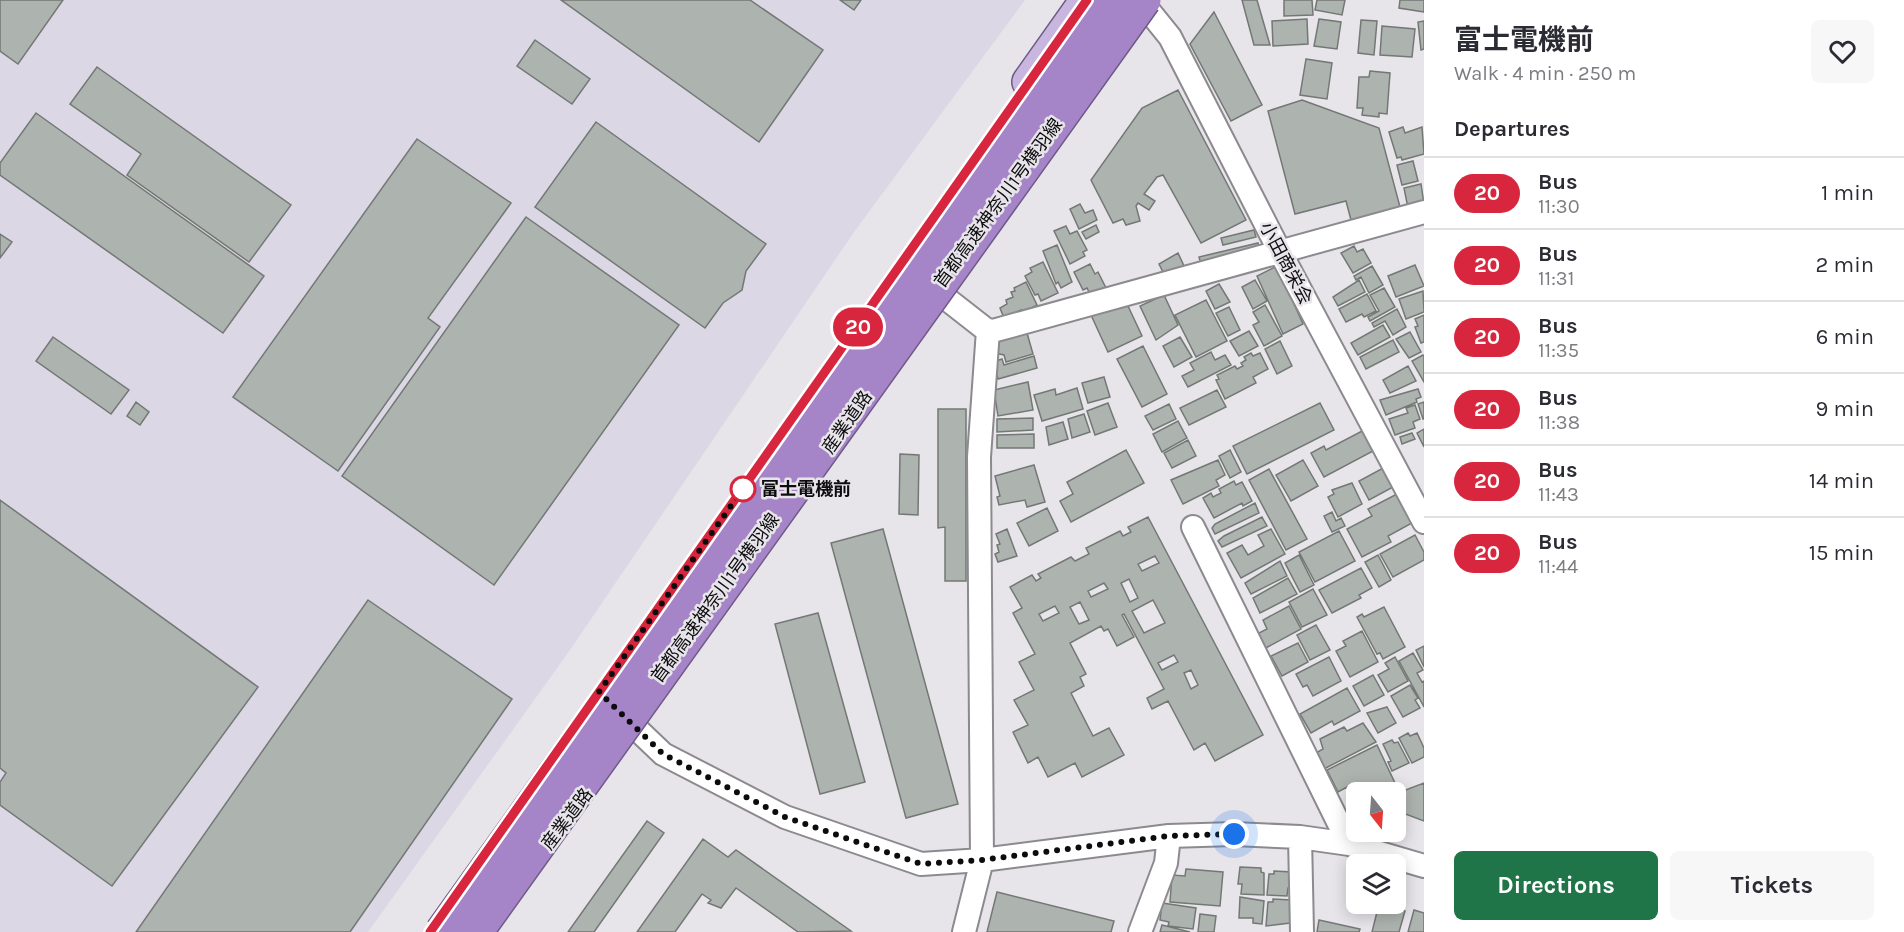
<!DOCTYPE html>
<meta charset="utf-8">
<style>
body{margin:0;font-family:Karla,"Noto Sans JP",sans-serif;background:#f7f7f7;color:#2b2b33;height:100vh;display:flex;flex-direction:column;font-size:22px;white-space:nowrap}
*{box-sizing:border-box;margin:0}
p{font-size:20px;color:#7c7c81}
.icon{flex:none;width:33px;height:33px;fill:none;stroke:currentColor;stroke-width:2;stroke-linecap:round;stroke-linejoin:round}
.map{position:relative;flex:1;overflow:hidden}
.sheet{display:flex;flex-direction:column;background:#fff;width:480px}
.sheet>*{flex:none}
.badge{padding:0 12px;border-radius:20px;font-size:21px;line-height:39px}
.needle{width:39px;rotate:163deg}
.tools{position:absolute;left:1346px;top:782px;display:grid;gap:12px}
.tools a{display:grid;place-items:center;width:60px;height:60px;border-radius:9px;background:#fff;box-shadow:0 3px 15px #0003;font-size:30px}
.you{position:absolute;width:30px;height:30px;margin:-15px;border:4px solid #fff;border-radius:50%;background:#1a73e8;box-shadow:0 0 0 9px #1a73e833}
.map>.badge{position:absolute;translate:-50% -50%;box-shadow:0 0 0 3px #fff}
h2{padding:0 30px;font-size:22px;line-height:54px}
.round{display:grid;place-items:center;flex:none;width:63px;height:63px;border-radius:9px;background:#f7f7f7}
.overview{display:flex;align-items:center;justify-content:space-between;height:102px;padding:0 30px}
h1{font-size:28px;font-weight:700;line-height:45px}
.action{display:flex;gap:12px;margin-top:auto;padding:12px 30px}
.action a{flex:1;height:69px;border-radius:9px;background:#1f7548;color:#fff;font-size:24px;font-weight:700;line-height:69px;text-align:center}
.action a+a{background:#f7f7f7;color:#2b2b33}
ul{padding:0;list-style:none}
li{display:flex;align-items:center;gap:18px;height:72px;padding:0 30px;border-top:2px solid #e1e1e2}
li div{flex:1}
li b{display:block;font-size:22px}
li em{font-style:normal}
li .badge{min-width:66px;font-weight:700;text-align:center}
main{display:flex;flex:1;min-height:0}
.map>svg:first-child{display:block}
.built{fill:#dcd7e4}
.building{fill:#adb3af;stroke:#737875;stroke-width:1.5;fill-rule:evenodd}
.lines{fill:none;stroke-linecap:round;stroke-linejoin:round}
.street-casing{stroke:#8c8a8f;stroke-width:26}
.primary-casing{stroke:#6f5a87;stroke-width:36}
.street{stroke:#fff;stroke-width:22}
.primary{stroke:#c9b6de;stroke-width:33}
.highway-bridge-casing{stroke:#6f5a87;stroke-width:36;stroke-linecap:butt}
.highway-bridge{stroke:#a585c8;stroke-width:33}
.line-casing{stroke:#fff;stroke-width:14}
.line{stroke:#d7263d;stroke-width:9}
.walk{stroke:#0c0b0d;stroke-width:6;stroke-dasharray:0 10.8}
.stop-dot{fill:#fff;stroke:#d7263d;stroke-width:3}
.labels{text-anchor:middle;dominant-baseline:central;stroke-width:5;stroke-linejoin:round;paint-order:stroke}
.street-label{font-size:18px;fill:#0c0b0d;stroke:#e7e4ea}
.stop-label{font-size:18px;font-weight:bold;fill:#0c0b0d;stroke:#e7e4ea;text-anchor:start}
</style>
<main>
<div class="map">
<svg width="1424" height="932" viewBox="0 0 1424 932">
<rect width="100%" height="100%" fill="#e7e4ea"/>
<path class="built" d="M0 0H1025L854 232 570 650 368 932H0Z"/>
<path class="building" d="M0 0H63L18 64 0 51Z
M561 0H750L823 50 759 142Z
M840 0H861L854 10Z
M1242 0H1257L1270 45H1254Z
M1284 0H1312L1313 15 1284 16Z
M1317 0H1345L1342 15 1315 10Z
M1400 0H1424V12L1399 8Z
M1214 12 1262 105 1231 121 1190 44Z
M1307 19 1308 44 1273 46 1272 21Z
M1319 19 1341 22 1337 49 1314 46Z
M1361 20 1377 21 1374 55 1358 53Z
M1424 21V49L1421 50 1418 22Z
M1382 26 1415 29 1412 57 1380 55Z
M535 40 590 79 572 104 517 66Z
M1306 59 1332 63 1327 99 1300 95Z
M97 67 291 205 249 262 127 175 141 154 70 104Z
M1370 71 1390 73 1387 114 1379 113V117L1362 115 1363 108H1357L1359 77H1369Z
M1178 90 1246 220 1201 243 1163 175 1157 177 1144 194 1155 201 1149 210 1138 203 1136 206 1140 221 1126 225 1123 219 1113 223 1091 180 1142 108Z
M1302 100 1379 128 1400 207 1351 220 1346 201 1295 214 1268 111Z
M36 113 264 276 223 333 0 175V163Z
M596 122 766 244 746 271 742 290 723 303 705 328 535 207Z
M1403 127 1405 133 1422 127 1424 154 1402 160 1401 157 1397 158 1389 132Z
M417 139 511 203 428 318 440 327 338 471 233 397Z
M1413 161 1418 181 1402 185 1397 165Z
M1421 184 1424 204 1408 208 1404 188Z
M1080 204 1085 213 1093 210 1097 220 1079 229 1070 209Z
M526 217 679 325 494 585 342 476Z
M1096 225 1099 232 1086 239 1082 232Z
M1066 226 1070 234 1077 231 1087 250 1083 252 1085 256 1070 264 1054 231Z
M1254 230 1256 237 1223 245 1221 238Z
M0 234 12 242 0 258Z
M1258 243 1259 249 1201 264 1199 257Z
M1057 245 1072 282 1061 288 1058 282 1056 284 1043 251Z
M1354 246 1357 252 1363 249 1371 263 1353 273 1341 253Z
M1178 253 1185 268 1164 274 1159 264Z
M1043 262 1058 293 1041 301 1038 294 1035 295 1025 276 1032 272 1030 268Z
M1090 264 1095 274 1098 272 1106 288 1091 296 1087 288 1083 290 1074 272Z
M1415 265 1424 286 1396 297 1388 276Z
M1277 266 1303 324 1283 334 1257 276Z
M1372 266 1383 285 1369 293 1361 277 1356 280 1354 276Z
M1255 280 1267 301 1253 309 1242 287Z
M1359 280 1365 292 1338 306 1333 297Z
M1026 282 1037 305 1023 313 1021 310 1004 318 1000 308 1007 304 1006 300 1013 297 1011 292 1015 291 1014 288Z
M1219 284 1230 302 1215 309 1206 291Z
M1384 288 1395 307 1370 321 1368 317 1379 311 1370 295Z
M1423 291 1424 312 1406 319 1399 299Z
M1367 294 1376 311 1364 317 1362 314 1346 322 1339 309Z
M1164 295 1178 325 1156 340 1140 306Z
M1206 300 1227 341 1196 357 1175 315Z
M1265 305 1282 336 1264 346 1253 325 1259 322 1253 312Z
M1128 306 1142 336 1108 352 1091 315Z
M1229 307 1240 330 1228 336 1216 313Z
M1397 309 1406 327 1393 335 1385 321 1374 327 1372 323Z
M1424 315V342L1421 343 1415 327 1418 326 1415 319Z
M1383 325 1390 337 1358 355 1351 343Z
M1249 331 1258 346 1239 356 1230 341Z
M1410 332 1421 352 1409 358 1396 339Z
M1027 333 1033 354 1006 362 1004 355 995 353 991 343Z
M53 337 129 390 111 414 36 361Z
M1180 337 1192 357 1174 367 1163 346Z
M1393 340 1399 352 1366 369 1360 357Z
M1280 341 1292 366 1277 374 1265 349Z
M1143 346 1167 394 1142 407 1117 359Z
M1211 352 1215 360 1225 355 1231 365 1188 387 1182 376 1194 370 1190 363Z
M1251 353 1253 356 1260 353 1268 369 1253 377 1256 383 1225 399 1216 380 1219 379 1217 375 1235 366 1237 369 1243 366 1241 363 1246 360 1244 357Z
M1423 355 1424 356V382L1412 361Z
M1034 356 1037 368 998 379 993 362 1002 359 1004 365Z
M1408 366 1416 381 1390 393 1383 380Z
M1104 377 1110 397 1088 403 1082 383Z
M1028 382 1033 410 998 416 994 390Z
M1077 388 1083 409 1042 421 1034 395 1055 389 1056 395Z
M1418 389 1421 397 1416 399 1417 402 1386 415 1380 400Z
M1217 390 1226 407 1189 425 1180 408Z
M136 402 149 412 140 425 127 416Z
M1424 402V419H1423L1418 404Z
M1108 403 1117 427 1095 435 1087 411Z
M1320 403 1334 430 1247 474 1233 446Z
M1169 404 1176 419 1153 430 1145 416Z
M1415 405 1420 419 1413 422 1415 428 1395 435 1389 419 1408 413 1406 408Z
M938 409H966V581H945V527L938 528Z
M1084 414 1090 432 1072 438 1068 419Z
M1033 418V430L997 432V419Z
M1178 421 1187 438 1162 452 1153 434Z
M1063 422 1068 439 1049 445 1046 427Z
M1424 429V447L1417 433Z
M1364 430 1375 450 1324 477 1311 453 1324 446 1326 450Z
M1412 433 1415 439 1402 444 1400 437Z
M1034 434V448H997V435Z
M1188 440 1196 456 1172 468 1164 453Z
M1126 450 1144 483 1071 522 1060 501 1073 494 1067 482Z
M1230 450 1241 472 1230 478 1219 456Z
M900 454 919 455 918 515 899 514Z
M1218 460 1225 475 1216 480 1219 486 1183 504 1171 480Z
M1303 460 1318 486 1291 501 1276 475Z
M1034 465 1045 502 1027 507 1025 500 999 505 997 497 1000 496 995 476Z
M1385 467 1395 486 1369 500 1359 481Z
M1269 469 1307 539 1286 550 1249 480Z
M1234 481 1236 485 1242 482 1252 501 1243 506 1242 503 1214 518 1203 498 1211 493 1213 497 1221 493 1219 489Z
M1352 483 1362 504 1338 517 1328 497 1334 494 1332 490Z
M1397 494 1412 523 1388 536 1391 542 1362 557 1347 529 1372 516 1368 509Z
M0 500 258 687 112 886 0 805V782L6 773 0 768Z
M1255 503 1259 513 1215 534 1212 528 1215 524Z
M1047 508 1058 531 1029 546 1017 523Z
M1332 512 1336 521 1341 518 1345 526 1332 532 1324 516Z
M1148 517 1263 735 1215 761 1205 743 1194 750 1168 701 1152 709 1147 698 1164 689 1124 614 1122 615 1134 637 1117 646 1108 629 1104 631 1101 626 1070 643 1086 674 1080 677 1084 686 1071 693 1093 736 1109 728 1124 755 1082 777 1075 763 1048 777 1038 757 1028 763 1013 732 1028 725 1014 700 1034 690 1019 662 1035 654 1013 613 1022 608 1010 587 1032 575 1036 581 1041 578 1038 574 1071 557 1075 561 1089 554 1086 548 1120 531 1123 536 1131 532 1128 527ZM1155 556 1159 563 1142 571 1138 564ZM1129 579 1138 598 1130 602 1121 583ZM1104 583 1108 589 1091 597 1088 591ZM1153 600 1165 623 1144 633 1132 611ZM1080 602 1089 620 1079 624 1070 607ZM1055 606 1059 613 1043 621 1039 614ZM1174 655 1178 662 1162 670 1158 663ZM1191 670 1198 685 1191 689 1184 673Z
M1262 517 1267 526 1222 547 1218 541 1224 536Z
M883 529 958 804 906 818 831 543Z
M1007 529 1017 556 998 562 995 554 999 552 997 545 1000 544 996 534Z
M1271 529 1285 554 1241 578 1227 553 1242 545 1248 555 1264 546 1258 535Z
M1339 531 1355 561 1315 582 1299 552Z
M1415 535 1424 552V560L1393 577 1380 554Z
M1299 555 1314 585 1300 592 1285 563Z
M1378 555 1391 580 1379 587 1365 562Z
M1280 561 1287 576 1251 594 1245 583Z
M1361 568 1372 588 1359 595 1361 598 1332 613 1319 590Z
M1288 578 1297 594 1260 613 1253 598Z
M1313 589 1327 615 1302 627 1289 602Z
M368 600 512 699 350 932H136Z
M1289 606 1301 629 1264 649 1257 634 1267 629 1263 620Z
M1384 607 1405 647 1383 659 1380 653 1377 654 1357 617 1362 614 1364 617Z
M818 613 865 782 820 794 775 624Z
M1316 625 1330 650 1310 660 1297 635Z
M1362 631 1378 662 1350 677 1336 651 1346 646 1343 641Z
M1298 643 1308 662 1282 676 1271 656Z
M1424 646V667L1416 650Z
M1413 653 1423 670 1417 673 1422 682 1424 681V707L1399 661Z
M1329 657 1341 681 1313 696 1307 685 1303 687 1296 674Z
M1395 657 1408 681 1388 692 1378 675 1389 669 1385 663Z
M1373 675 1384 695 1364 706 1353 686Z
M1410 685 1418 698 1415 700 1420 708 1403 717 1391 696Z
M1347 688 1360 711 1334 725 1332 721 1311 733 1300 714Z
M1387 707 1396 723 1378 733 1367 713Z
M1363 723 1376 742 1324 769 1316 753 1323 749 1320 739 1344 727 1347 731Z
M1408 733 1410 736 1417 733 1424 748V757L1412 763 1399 738Z
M1392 740 1394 743 1398 742 1409 763 1392 771 1388 762 1391 761 1383 744Z
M1377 745 1395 783 1380 792H1356V796L1351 794 1347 787 1338 792 1327 770Z
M1424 783V821L1400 812 1395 792H1392L1402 787 1403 791Z
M647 821 664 833 594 932H568Z
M703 839 728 857 736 850 851 931 798 932 736 888 721 908 708 903 711 900 702 894 675 932H637Z
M1240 867 1261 868V872L1264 873V895L1241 894 1242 884H1238Z
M1186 869 1223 872 1220 906 1170 902 1172 875 1185 876Z
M1274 871 1292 872 1291 888H1288L1287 896 1267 895 1269 874H1274Z
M997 892 1114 921 1111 932H987Z
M1240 897 1264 901 1262 924 1253 923V918H1239Z
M1273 899 1291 900 1290 923 1266 926 1268 902H1273Z
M1162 903 1196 908 1193 929 1168 926 1169 922 1160 920Z
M1379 904 1405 911 1399 932H1372Z
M1414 910 1424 913V932H1408Z
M1200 914 1216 916 1214 932H1198Z
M1319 920 1360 929 1359 932H1317Z
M1162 925 1190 932H1160Z"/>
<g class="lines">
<g class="street-casing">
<path id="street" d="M1145 6 1170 37 1280 252 1424 522
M925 282 989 332 1424 212
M1193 527 1349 844
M619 712 663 754 785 817 921 864 982 860 1169 836 1234 834 1300 837 1349 844 1424 866
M1300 837 1302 932
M964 932 982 860 979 457 988 330
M1140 932 1166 863 1169 836"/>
</g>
<g class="primary-casing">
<path id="primary" d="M1029 82 1087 0"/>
</g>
<use href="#street" class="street"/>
<use href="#primary" class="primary"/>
<g class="highway-bridge-casing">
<path id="highway-bridge" d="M442 932 1108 0
M476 932 1144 0"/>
</g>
<use href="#highway-bridge" class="highway-bridge"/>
</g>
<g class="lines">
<g class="line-casing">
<path id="line" d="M430 932 1087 0"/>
</g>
<use href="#line" class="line"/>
<path class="walk" d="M743 489 599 692 663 754 785 817 921 864 982 860 1169 836 1234 834"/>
</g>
<circle class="stop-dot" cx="743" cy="489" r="12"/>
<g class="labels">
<g class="street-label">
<text transform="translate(998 203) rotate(-54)">首都高速神奈川1号横羽線</text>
<text transform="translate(1286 263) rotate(62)">小田商栄会</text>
<text transform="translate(847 422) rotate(-55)">産業道路</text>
<text transform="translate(715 598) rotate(-54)">首都高速神奈川1号横羽線</text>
<text transform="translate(567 819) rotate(-53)">産業道路</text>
</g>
<g class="stop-label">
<text x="761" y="489">富士電機前</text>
</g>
</g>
</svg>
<div class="tools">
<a><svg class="needle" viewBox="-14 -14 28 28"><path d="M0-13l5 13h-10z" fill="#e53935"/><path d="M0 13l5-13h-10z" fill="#7c7c81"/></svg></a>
<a><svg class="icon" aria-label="layers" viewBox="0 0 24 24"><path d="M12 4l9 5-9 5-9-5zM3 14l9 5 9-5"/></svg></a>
</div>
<div class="you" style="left:1234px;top:834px"></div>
<b class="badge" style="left:858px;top:327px;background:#d7263d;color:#fff">20</b>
</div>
<section class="sheet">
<div class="overview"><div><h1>富士電機前</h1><p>Walk · 4 min · 250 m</p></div><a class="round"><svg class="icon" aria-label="heart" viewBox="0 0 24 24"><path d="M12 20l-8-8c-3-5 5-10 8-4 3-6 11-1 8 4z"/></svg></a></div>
<h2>Departures</h2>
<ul>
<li><span class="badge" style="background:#d7263d;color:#fff">20</span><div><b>Bus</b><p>11:30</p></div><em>1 min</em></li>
<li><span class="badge" style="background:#d7263d;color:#fff">20</span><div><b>Bus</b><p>11:31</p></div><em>2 min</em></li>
<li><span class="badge" style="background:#d7263d;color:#fff">20</span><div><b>Bus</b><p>11:35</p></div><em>6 min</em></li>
<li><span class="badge" style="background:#d7263d;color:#fff">20</span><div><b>Bus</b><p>11:38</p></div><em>9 min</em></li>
<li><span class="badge" style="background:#d7263d;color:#fff">20</span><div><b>Bus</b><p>11:43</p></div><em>14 min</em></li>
<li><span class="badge" style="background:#d7263d;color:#fff">20</span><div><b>Bus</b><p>11:44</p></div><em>15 min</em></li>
</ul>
<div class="action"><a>Directions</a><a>Tickets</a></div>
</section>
</main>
